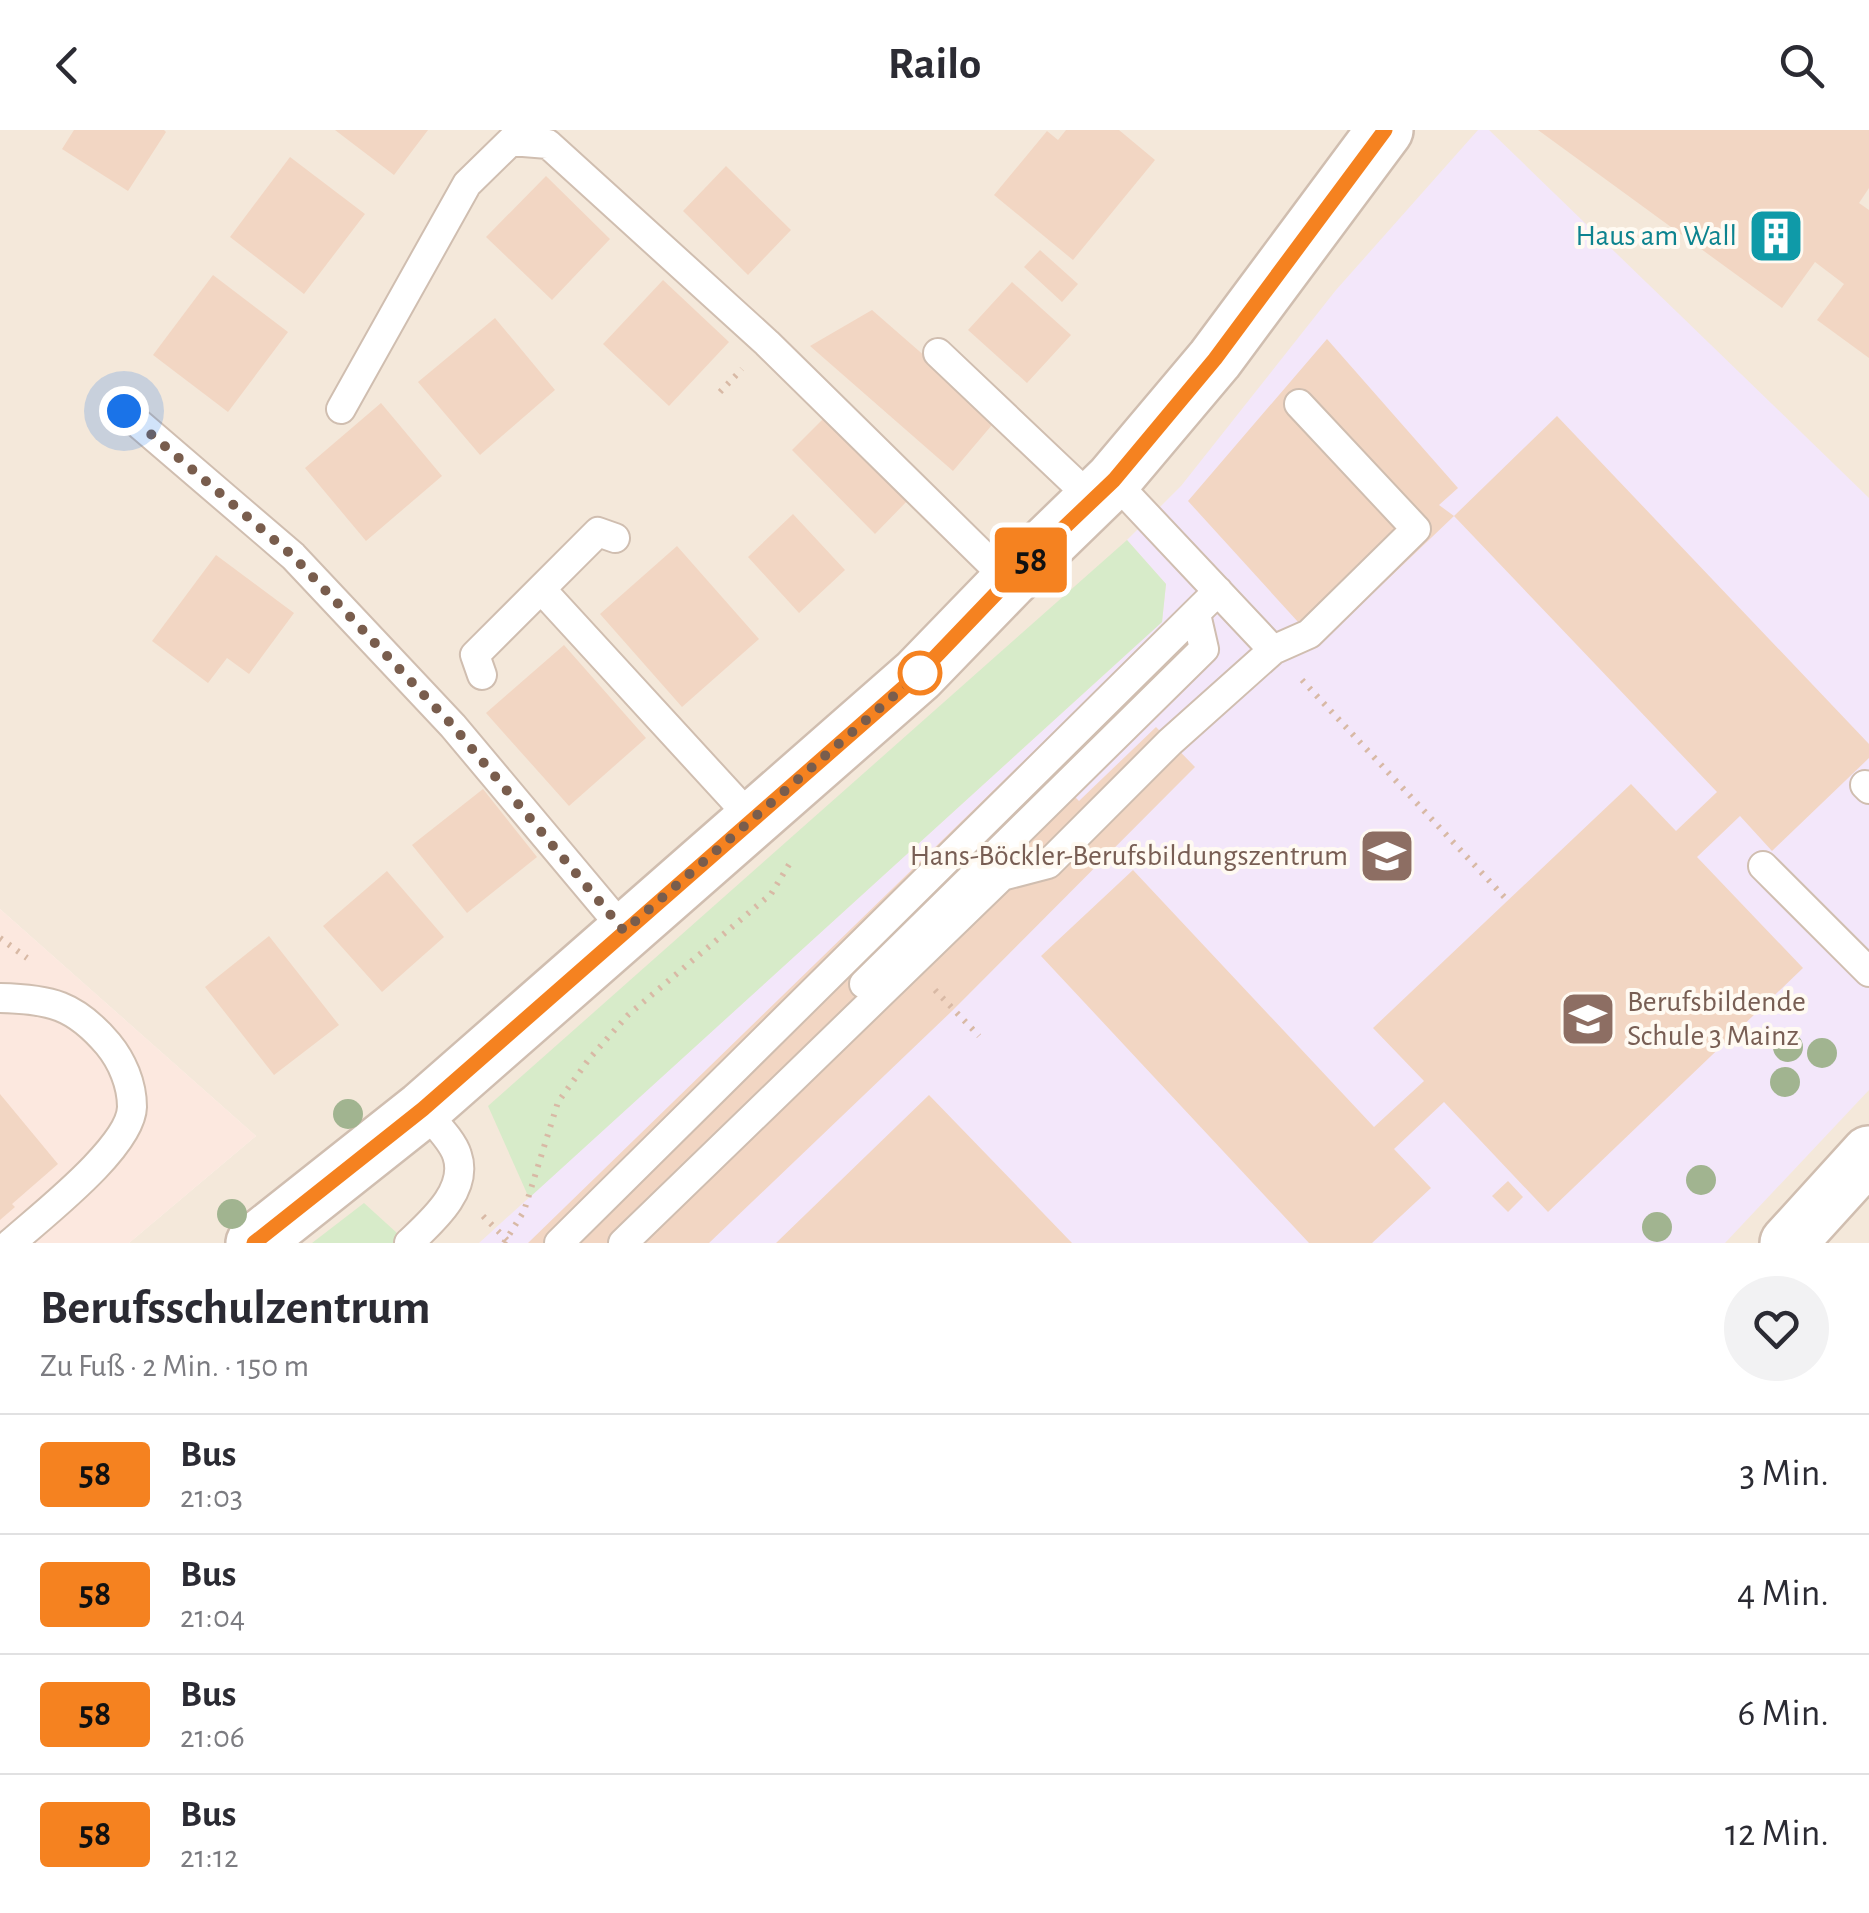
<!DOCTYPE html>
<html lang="de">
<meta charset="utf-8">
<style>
body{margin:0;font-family:"Alegreya Sans",sans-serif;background:#f2f2f3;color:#2b2b33;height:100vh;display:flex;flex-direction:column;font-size:38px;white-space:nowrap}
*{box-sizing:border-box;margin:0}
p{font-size:32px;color:#7c7c81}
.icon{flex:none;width:55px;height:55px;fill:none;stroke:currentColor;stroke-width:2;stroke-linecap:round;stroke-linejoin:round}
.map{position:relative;height:1113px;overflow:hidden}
.sheet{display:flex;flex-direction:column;background:#fff;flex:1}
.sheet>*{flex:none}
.badge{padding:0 20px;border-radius:8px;font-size:35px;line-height:65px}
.you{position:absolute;width:50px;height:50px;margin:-25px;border:8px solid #fff;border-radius:50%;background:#1a73e8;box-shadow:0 0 0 15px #1a73e833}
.map>.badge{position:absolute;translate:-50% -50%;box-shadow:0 0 0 5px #fff}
.round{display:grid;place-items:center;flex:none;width:105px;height:105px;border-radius:52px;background:#f2f2f3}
.headline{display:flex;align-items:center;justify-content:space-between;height:170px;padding:0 40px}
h1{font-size:48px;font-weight:600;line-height:75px}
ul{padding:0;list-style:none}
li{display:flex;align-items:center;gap:30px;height:120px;padding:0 40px;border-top:2px solid #e1e1e2}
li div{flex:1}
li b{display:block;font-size:38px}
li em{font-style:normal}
li .badge{min-width:110px;font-weight:700;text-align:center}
header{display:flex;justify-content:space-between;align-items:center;height:130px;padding:0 40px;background:#fff;font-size:45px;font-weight:600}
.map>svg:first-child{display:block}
.residential{fill:#f4e8da}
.commercial{fill:#fce8df}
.education{fill:#f3e7fa}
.green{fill:#d7ebc9}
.building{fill:#f2d6c3}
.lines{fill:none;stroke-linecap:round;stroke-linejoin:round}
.service-casing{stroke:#d0beb0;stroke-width:32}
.minor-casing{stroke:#d0beb0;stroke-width:60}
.tertiary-casing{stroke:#d0beb0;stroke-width:60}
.path{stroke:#d8b9a5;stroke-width:6;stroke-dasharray:2.5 8;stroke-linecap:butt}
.service{stroke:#fff;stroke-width:28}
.minor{stroke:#fff;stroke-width:55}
.tertiary{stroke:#fff;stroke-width:55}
.tree{fill:#a1b490}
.line-casing{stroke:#fff;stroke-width:22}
.line{stroke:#f58220;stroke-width:15}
.walk{stroke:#795d4d;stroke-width:10;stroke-dasharray:0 18}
.stop-dot{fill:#fff;stroke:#f58220;stroke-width:5}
.labels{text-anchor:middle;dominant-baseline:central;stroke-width:8;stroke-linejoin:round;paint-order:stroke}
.culture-label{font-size:30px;fill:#0d838f;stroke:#fffaf2;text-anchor:end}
.education-label{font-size:30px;fill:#785e54;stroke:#fffaf2;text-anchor:end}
</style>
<header><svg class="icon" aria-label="back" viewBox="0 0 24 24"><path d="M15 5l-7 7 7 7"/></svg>Railo<svg class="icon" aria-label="search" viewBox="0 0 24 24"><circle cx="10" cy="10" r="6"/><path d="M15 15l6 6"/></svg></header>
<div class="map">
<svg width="1869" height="1113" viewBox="0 0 1869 1113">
<rect width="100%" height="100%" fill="#fdf6eb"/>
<path class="residential" d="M0 0H1869V1113H129L256 1006 0 779Z"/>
<path class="commercial" d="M0 779 256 1006 129 1113H0Z"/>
<path class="education" d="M1478 0H1489L1869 368V960L1725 1113H479L1162 492 1166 454 1127 410 1181 356 1336 160Z"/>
<path class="green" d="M1127 410 1166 454 1162 492 529 1068 488 976Z
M364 1073 408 1113H312Z"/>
<path class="building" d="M74 0H164L166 2 128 61 62 19Z
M335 0H428L394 45Z
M1066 0H1119L1155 30 1073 130 994 65 1047 1 1058 10Z
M1538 0H1869V58L1859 73 1869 80V228L1817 190 1844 154 1815 132 1782 178Z
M290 27 365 84 304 164 230 107Z
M726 36 791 100 748 145 683 81Z
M546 46 610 109 552 170 486 107Z
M1040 120 1078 154 1062 172 1024 137Z
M213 145 288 202 228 282 153 225Z
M663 150 729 212 669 276 603 214Z
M1012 152 1071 205 1027 253 968 200Z
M872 180 997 289 953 341 810 216Z
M495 188 555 260 480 325 418 252Z
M1327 209 1458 358 1439 375 1454 386 1319 515 1188 371Z
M381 273 442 346 366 411 305 338Z
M827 285 910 368 875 404 792 320Z
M1557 286 1869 614V628L1772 721 1740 686 1697 727 1803 838 1548 1082 1444 972 1394 1019 1431 1058 1372 1113H1309L1041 826 1133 740 1374 997 1424 951 1373 898 1631 654 1676 701 1717 662 1454 386Z
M793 384 845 440 799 483 748 427Z
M677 416 759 509 682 577 600 484Z
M216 425 294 483 249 544 227 528 208 553 152 511Z
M564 515 646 608 569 676 486 583Z
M1156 597 1195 637 953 880 709 1113H528L1032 623 1079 671Z
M483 659 537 727 467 783 412 715Z
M387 741 444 807 382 862 323 796Z
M269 806 339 895 274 945 205 857Z
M0 964 58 1034 12 1074 15 1077 0 1090Z
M929 965 1072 1113H776Z
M1508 1051 1523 1067 1508 1082 1492 1066Z"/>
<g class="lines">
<g class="service-casing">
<path id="service" d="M938 223 1093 370
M341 279 467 54 511 11 548 14 767 213 1009 451
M124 281 293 426 453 596 625 801
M1113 350 1273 520
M541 459 753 690
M482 545 475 525 598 402 615 408
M1865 655 1869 659
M1763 736 1869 842
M864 854 1204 519 1196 484
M0 868C50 869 75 875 108 914 122 931 132 954 132 977 131 1017 41 1086 11 1113
M409 1113C431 1092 469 1060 457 1025 452 1009 433 992 423 979
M559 1113 1218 461
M623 1113 1002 746 1048 734 1170 612 1273 520 1309 504 1416 399 1299 274"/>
</g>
<g class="minor-casing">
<path id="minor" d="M1788 1113 1869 1024"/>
</g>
<g class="tertiary-casing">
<path id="tertiary" d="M254 1113 423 979 918 545 1009 451 1113 350 1215 229 1385 0"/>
</g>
<path class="path" d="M720 262 742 239
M1302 550 1508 771
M0 808 27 828
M935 860 979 906
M483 1086 507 1110
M504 1113 524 1081 558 972 589 929 628 885 771 764 793 728"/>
<use href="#service" class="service"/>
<use href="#minor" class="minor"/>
<use href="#tertiary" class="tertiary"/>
</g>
<g class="tree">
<circle cx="1788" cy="917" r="15"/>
<circle cx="1822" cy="923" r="15"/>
<circle cx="1785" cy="952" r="15"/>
<circle cx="348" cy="984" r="15"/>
<circle cx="1701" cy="1050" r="15"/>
<circle cx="232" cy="1084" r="15"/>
<circle cx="1657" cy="1097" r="15"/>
</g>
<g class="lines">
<g class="line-casing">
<path id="line" d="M254 1113 423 979 918 545 1009 450 1114 350 1215 229 1385 0"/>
</g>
<use href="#line" class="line"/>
<path class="walk" d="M124 281 293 426 453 596 624 801 920 543"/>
</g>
<defs>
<g id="building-square" transform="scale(2.875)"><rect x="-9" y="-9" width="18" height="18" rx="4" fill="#0f9aa8" stroke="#fffaf2"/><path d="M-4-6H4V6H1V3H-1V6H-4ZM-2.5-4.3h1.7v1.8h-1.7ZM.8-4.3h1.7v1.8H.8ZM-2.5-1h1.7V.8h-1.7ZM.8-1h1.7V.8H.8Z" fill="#fff"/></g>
<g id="school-square" transform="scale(2.875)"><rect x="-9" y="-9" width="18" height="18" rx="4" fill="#8d6e63" stroke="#fffaf2"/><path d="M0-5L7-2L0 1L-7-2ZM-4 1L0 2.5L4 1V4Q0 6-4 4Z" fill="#fff"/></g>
</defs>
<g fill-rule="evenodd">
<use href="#building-square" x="1776" y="106"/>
<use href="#school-square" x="1387" y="726"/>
<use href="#school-square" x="1588" y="889"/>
</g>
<circle class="stop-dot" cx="920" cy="543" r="20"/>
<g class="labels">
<g class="culture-label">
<text x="1737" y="106">Haus am Wall</text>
</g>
<g class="education-label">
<text x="1348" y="726">Hans-Böckler-Berufsbildungszentrum</text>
<text x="1627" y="872" text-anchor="start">Berufsbildende<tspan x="1627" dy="34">Schule 3 Mainz</tspan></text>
</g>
</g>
</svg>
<div class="you" style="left:124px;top:281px"></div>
<b class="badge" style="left:1031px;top:430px;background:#f58220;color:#111">58</b>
</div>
<section class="sheet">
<div class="headline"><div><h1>Berufsschulzentrum</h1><p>Zu Fuß · 2 Min. · 150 m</p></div><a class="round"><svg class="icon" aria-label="heart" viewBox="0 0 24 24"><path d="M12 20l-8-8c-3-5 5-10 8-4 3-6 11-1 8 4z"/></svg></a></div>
<ul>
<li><span class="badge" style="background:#f58220;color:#111">58</span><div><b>Bus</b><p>21:03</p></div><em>3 Min.</em></li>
<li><span class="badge" style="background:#f58220;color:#111">58</span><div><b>Bus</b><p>21:04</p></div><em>4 Min.</em></li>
<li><span class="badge" style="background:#f58220;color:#111">58</span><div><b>Bus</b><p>21:06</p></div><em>6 Min.</em></li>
<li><span class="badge" style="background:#f58220;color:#111">58</span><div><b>Bus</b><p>21:12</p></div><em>12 Min.</em></li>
</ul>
</section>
